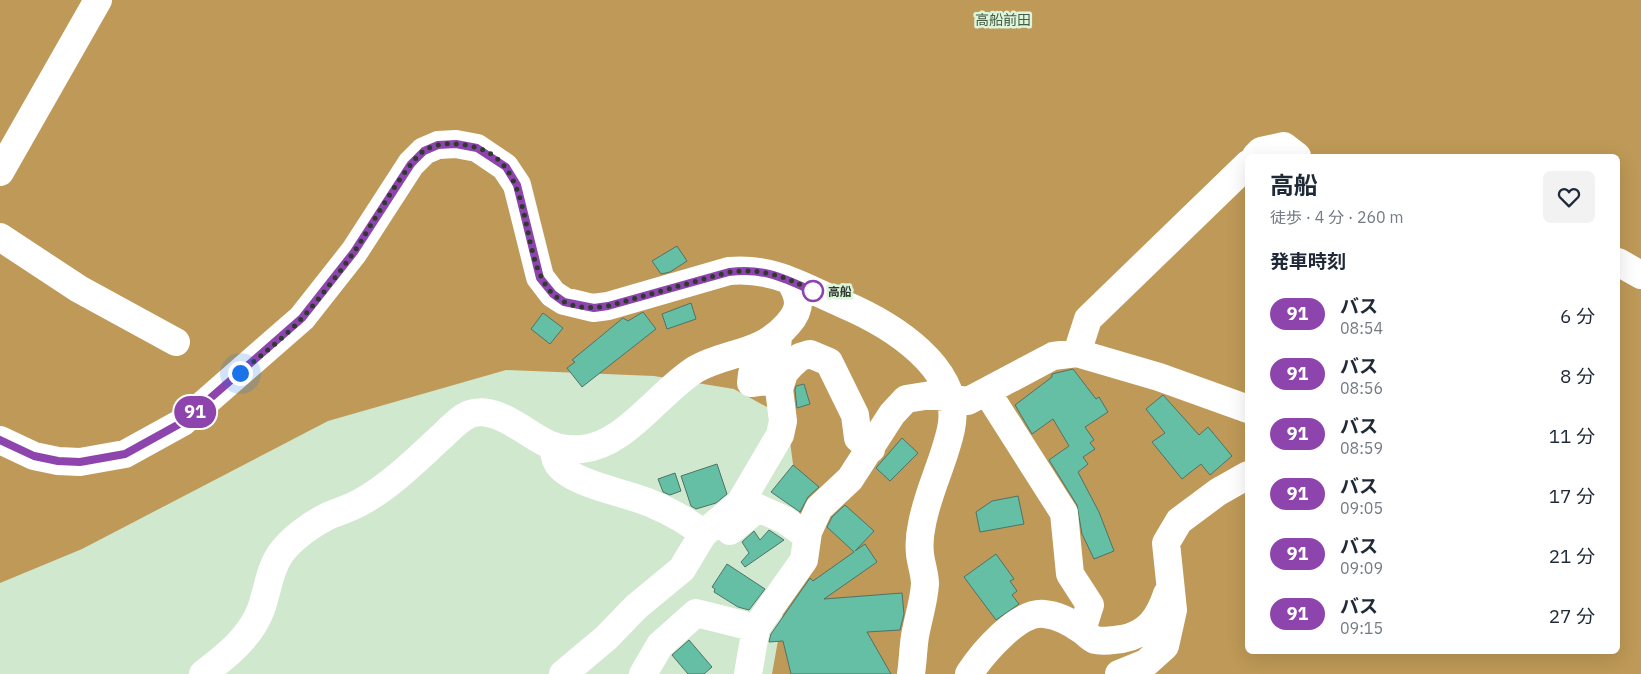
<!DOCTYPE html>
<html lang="ja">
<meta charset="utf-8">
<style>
body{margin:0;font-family:"IBM Plex Sans","Noto Sans JP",sans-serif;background:#f2f2f3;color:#1f2937;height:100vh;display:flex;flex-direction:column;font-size:19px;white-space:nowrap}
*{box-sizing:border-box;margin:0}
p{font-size:16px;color:#747a83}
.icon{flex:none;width:28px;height:28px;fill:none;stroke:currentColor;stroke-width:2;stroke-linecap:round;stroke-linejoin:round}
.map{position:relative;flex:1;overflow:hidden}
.side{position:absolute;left:1245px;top:154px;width:375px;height:500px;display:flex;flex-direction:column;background:#fff;border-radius:8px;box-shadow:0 5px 20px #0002}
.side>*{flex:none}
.badge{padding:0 10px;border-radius:16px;font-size:18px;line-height:32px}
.you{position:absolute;width:25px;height:25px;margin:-12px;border:4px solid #fff;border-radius:50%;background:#1a73e8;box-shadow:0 0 0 8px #1a73e833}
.map>.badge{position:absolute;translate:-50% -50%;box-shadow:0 0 0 2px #fff}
h2{padding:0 25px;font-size:19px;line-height:45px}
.round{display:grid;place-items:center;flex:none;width:52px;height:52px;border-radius:8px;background:#f2f2f3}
.overview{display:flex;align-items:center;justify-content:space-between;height:85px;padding:0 25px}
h1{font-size:24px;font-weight:700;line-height:38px}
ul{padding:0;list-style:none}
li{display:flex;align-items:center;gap:15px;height:60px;padding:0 25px}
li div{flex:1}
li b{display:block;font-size:19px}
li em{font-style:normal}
li .badge{min-width:55px;font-weight:700;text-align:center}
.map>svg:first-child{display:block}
.forest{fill:#be9957;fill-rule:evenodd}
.building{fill:#65bfa5;stroke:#4f7267}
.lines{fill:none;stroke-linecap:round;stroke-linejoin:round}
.minor{stroke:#fff;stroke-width:28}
.line-casing{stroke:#fff;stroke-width:11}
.line{stroke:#8e44ad;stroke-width:8}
.walk{stroke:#30392f;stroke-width:5;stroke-dasharray:0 9}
.stop-dot{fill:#fff;stroke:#8e44ad;stroke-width:2.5}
.labels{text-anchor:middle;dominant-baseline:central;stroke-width:5;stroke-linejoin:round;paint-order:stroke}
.stop-label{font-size:12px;font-weight:bold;fill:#30392f;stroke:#ddf5da;text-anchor:start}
.neighbourhood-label{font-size:14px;fill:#475b44;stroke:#ddf5da}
</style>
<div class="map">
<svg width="1641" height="674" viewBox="0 0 1641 674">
<rect width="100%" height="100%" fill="#d0e8cd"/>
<path class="forest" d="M0 0H1641V674H772L800 518 787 418 734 389 654 376 506 370 328 421 82 549 0 583ZM1248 156H1618V651H1248Z"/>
<path class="building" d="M677 246 687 261 670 272 661 274 652 261Z
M691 303 696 319 667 329 662 314Z
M643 312 656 329 582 387 567 368 575 362 572 360 623 318 628 321Z
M543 313 563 328 550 344 531 329Z
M1073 369 1096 399 1099 397 1108 412 1085 427 1094 440 1090 443 1095 449 1083 457 1088 464 1078 472 1099 512 1114 551 1094 559 1082 534 1077 505 1049 460 1069 446 1053 419 1032 434 1015 405 1052 377V374Z
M804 384 810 404 797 408 795 390 796 386Z
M1163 395 1199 435 1208 427 1232 456 1210 475 1201 464 1182 479 1152 442 1165 433 1146 409Z
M902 438 918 453 890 481 876 468Z
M717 464 727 494 716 503 696 509 691 506 681 476Z
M793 465 819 487 808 497 800 512 771 492Z
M675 473 681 491 670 495 663 492 658 479Z
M1018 496 1024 524 980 532 976 512 992 501Z
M845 505 874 531 855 551 865 544 877 562 824 599 902 593 904 614 900 630 867 632 891 674H791L783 641 769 642 771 634 810 578 813 581 854 552 827 527 832 517Z
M769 530 784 540 745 567 741 562 749 553 742 542 754 531 760 540Z
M996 554 1014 579 1010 581 1017 591 1012 595 1019 604 996 620 964 577Z
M727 564 765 589 749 610 738 607 714 592 715 589 712 587Z
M689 640 712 667 704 674H688L672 655Z"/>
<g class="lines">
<path class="minor" d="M1256 156 1261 151 1284 146 1297 156
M0 172 98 0
M0 237 79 289 176 342
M1618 262 1641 275
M778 334C777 359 774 363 752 374L751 383 782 379
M1077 353 1088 319 1248 164
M987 392 1064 513 1070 574 1090 605 1082 630
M0 440 34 456 58 461 80 462 125 454 183 422 302 318 354 252 411 164 424 151 438 145 456 144 477 148 505 167 517 185 540 277 553 294 564 301 593 308 608 306 729 271C774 267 803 287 843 304 890 324 964 368 951 429 944 462 928 491 922 524 920 533 919 545 920 554 921 564 925 574 925 584 924 601 918 619 915 636 913 649 913 661 911 674
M554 446C554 452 554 458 558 464 572 484 627 493 650 503 669 511 687 520 703 534
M730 531 758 508 785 520 807 536
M203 674C226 656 251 637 261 609 268 590 269 570 281 553 292 538 312 524 328 516 339 511 351 508 361 502 390 486 415 461 439 439 448 431 459 418 470 414 495 405 524 432 544 442 555 448 569 450 582 449 626 445 660 391 696 369 725 352 762 355 788 324 802 308 800 298 790 281
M563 674 606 638 636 607 682 569 703 534 740 503 780 435 783 421 779 389 784 373 791 365 800 357 810 354 829 362 855 415 858 438 871 449
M643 674 660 645 696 613 756 628
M748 674 756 628 804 560 808 532 819 508 850 479 892 414 906 399 931 395 968 401 1053 356 1077 353 1159 377 1248 409
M969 674C982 654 1018 611 1044 614 1057 615 1072 623 1083 631 1087 634 1090 638 1095 640 1103 642 1113 640 1122 639 1148 634 1159 618 1167 594
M1119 674 1146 663 1165 646 1173 610 1166 543 1179 521 1218 492 1248 475"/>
</g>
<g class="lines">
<g class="line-casing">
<path id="line" d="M0 440 34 456 58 461 80 462 125 454 183 422 302 318 354 252 411 164 424 151 438 145 456 144 477 148 506 167 517 185 540 278 553 294 564 302 594 308 608 306 729 272C765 268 780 277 813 291"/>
</g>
<use href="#line" class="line"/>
<path class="walk" d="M240 373C261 355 284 338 302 318 321 297 338 274 354 252 369 230 407 161 425 150 439 142 455 143 470 146 560 163 493 325 608 306L729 272C762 268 784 276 813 291"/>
</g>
<circle class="stop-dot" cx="813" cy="291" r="10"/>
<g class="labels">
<g class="stop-label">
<text x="828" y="291">高船</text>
</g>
<g class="neighbourhood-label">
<text x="1003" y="20">高船前田</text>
</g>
</g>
</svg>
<div class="you" style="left:240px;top:373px"></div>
<b class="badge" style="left:195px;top:412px;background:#8e44ad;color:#fff">91</b>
<section class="side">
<div class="overview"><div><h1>高船</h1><p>徒歩 · 4 分 · 260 m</p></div><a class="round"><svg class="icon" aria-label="heart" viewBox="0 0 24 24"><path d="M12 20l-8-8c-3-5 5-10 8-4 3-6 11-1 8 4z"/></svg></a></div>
<h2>発車時刻</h2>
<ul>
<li><span class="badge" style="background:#8e44ad;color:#fff">91</span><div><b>バス</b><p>08:54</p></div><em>6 分</em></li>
<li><span class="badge" style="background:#8e44ad;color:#fff">91</span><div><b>バス</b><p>08:56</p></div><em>8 分</em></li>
<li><span class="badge" style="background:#8e44ad;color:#fff">91</span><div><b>バス</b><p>08:59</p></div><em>11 分</em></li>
<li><span class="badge" style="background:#8e44ad;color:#fff">91</span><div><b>バス</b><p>09:05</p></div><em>17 分</em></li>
<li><span class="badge" style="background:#8e44ad;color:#fff">91</span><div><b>バス</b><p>09:09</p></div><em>21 分</em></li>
<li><span class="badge" style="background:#8e44ad;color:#fff">91</span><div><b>バス</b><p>09:15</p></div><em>27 分</em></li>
</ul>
</section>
</div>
